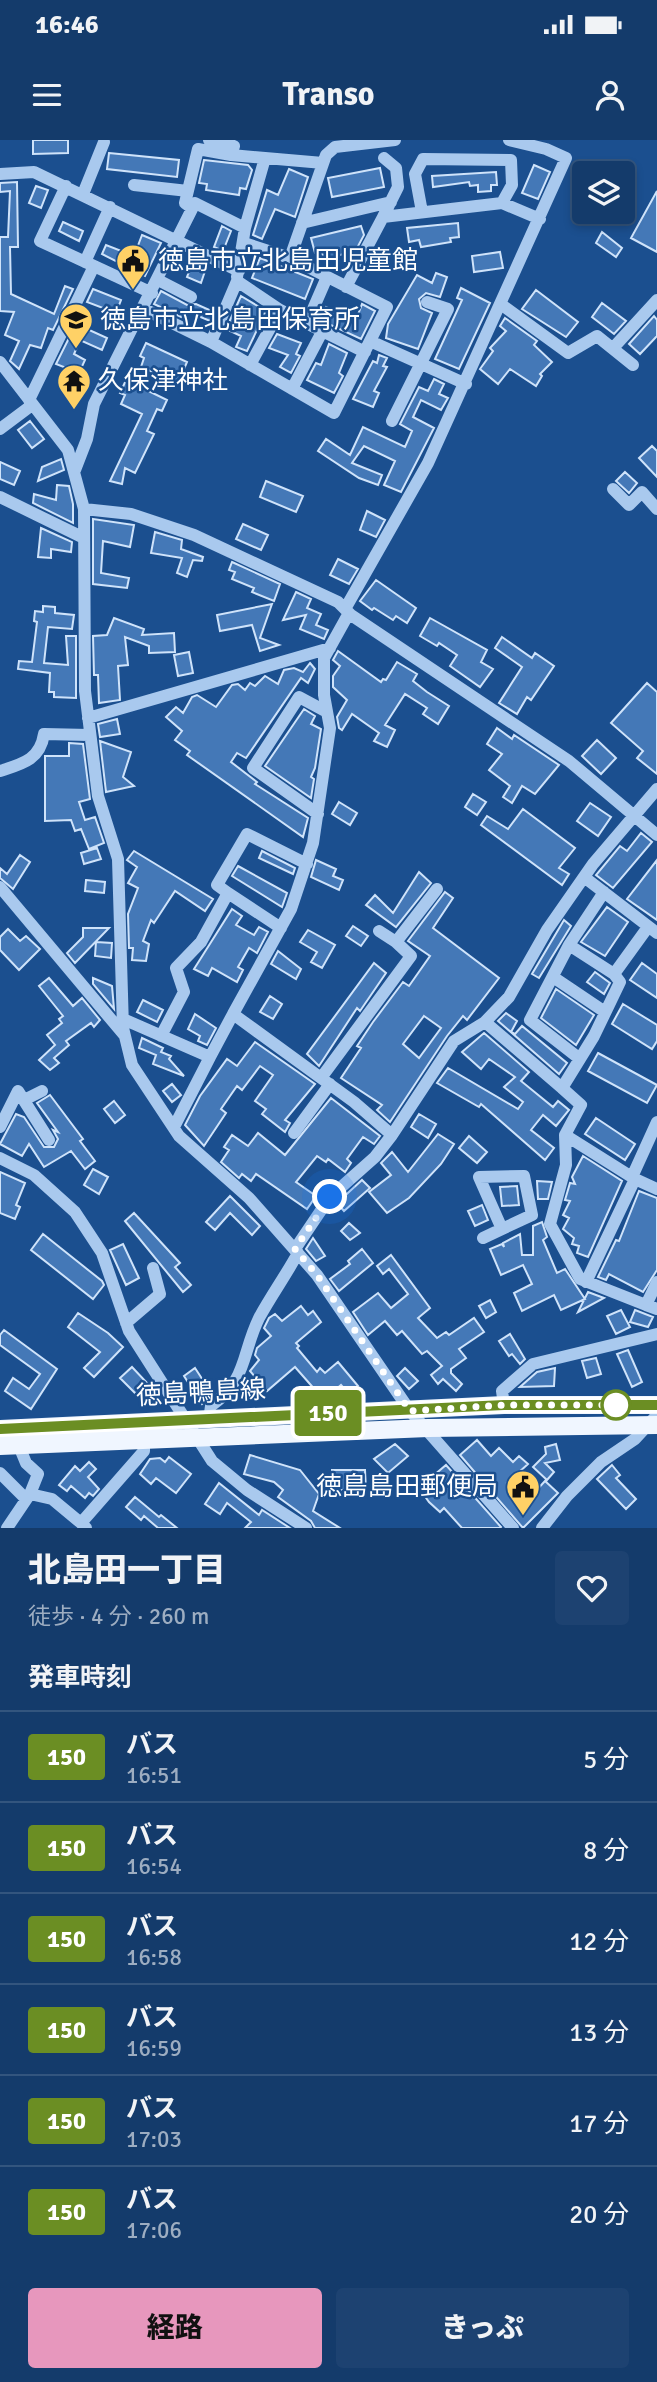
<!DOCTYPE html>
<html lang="ja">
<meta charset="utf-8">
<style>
body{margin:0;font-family:Signika,"Noto Sans JP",sans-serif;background:#1d4271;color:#f1f3f6;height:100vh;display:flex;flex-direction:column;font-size:26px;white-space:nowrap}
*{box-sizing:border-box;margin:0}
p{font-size:23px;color:#9dadc1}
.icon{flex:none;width:38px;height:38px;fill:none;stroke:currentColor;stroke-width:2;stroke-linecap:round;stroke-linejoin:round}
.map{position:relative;height:1388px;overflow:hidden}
.panel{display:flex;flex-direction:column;background:#143b6b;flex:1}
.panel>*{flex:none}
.badge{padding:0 14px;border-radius:5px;font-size:24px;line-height:46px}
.tools{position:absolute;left:572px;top:21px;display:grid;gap:14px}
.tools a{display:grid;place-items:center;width:63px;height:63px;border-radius:7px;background:#143b6b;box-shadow:0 4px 10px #0003,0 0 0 2px #33557e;font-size:35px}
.you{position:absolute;width:35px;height:35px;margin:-18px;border:5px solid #fff;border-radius:50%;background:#1a73e8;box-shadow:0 0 0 10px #1a73e833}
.map>.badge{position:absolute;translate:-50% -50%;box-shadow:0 0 0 4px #fff}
h2{padding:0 28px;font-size:26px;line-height:63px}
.round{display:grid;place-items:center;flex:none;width:74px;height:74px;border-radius:7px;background:#1d4271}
.summary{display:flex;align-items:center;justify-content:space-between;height:119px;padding:0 28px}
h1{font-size:33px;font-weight:800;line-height:52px}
.primary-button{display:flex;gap:14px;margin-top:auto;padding:14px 28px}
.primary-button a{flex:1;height:80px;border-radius:7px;background:#e797bd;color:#111;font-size:28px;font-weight:800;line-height:80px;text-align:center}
.primary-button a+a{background:#1d4271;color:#f1f3f6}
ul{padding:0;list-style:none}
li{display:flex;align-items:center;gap:21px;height:91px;padding:0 28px;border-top:2px solid #33557e}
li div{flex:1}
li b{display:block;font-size:26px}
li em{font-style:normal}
li .badge{min-width:77px;font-weight:700;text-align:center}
.status{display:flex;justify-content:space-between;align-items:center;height:49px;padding:0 35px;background:#143b6b;direction:ltr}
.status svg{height:19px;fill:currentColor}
header{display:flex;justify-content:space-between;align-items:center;height:91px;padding:0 28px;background:#143b6b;font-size:32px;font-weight:800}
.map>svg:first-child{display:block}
.building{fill:#4478b7;stroke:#cfe3fa;stroke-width:2;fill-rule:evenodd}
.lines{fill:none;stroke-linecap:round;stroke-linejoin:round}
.minor{stroke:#a9c9ee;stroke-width:12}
.major{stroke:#f0f6ff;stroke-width:18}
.line-casing{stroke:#fff;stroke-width:16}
.line{stroke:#6b8e23;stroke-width:10}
.walk{stroke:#fff;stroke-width:7;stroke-dasharray:0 12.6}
.stop-dot{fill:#fff;stroke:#6b8e23;stroke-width:3.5}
.labels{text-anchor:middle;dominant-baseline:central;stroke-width:5;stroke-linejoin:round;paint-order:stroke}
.poi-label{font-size:26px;fill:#fff;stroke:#1b4f8f;text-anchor:start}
.street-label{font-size:26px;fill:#fff;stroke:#1b4f8f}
</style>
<div class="status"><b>16:46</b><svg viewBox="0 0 49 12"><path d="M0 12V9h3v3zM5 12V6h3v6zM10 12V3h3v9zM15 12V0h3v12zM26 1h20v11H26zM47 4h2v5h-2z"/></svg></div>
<header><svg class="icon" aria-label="menu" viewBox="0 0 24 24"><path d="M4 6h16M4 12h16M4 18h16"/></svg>Transo<svg class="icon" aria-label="person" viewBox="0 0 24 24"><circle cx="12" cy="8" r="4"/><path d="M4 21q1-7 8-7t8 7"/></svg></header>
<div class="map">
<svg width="657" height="1388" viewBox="0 0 657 1388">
<rect width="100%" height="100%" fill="#1b4f8f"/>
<path class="building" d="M33 0H68V13L33 14Z
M109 13 179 20 177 37 107 29Z
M204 20 248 25 252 30 246 49 240 48 239 55 206 50 207 44 199 43Z
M534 25 550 32 538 59 522 53Z
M380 28 384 47 332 57 328 38Z
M289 29 308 37 295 77 275 69 262 99 253 95 267 50 278 55Z
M496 32 497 45H491V51L478 52V45L470 46 469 42 433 47 432 36Z
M17 42 18 107H10L11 154 54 174 65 146 73 149 53 190 48 188 41 208 30 205 19 229 10 221 19 201 5 195 14 172 0 171V97H8L10 51 0 52V43Z
M36 46 48 50 41 68 29 63Z
M657 51V112L631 98Z
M63 82 83 91 79 101 59 91Z
M458 83 459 97 450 98 451 102 421 107 419 100 409 102 407 88Z
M222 86 231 91 223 111 214 107Z
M361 86 364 95 356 110 324 120 322 112 315 113 311 98Z
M602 92 622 108 616 117 596 103Z
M142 95 161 103 145 136 102 114 106 105 134 116Z
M500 112 503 128 474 132 472 116Z
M260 118 313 139 305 159 252 138Z
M194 119 207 125 201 143 187 137Z
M436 133 447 137 440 157 426 153 419 159 421 168 432 173 418 209 386 198 388 184 417 135 432 143Z
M461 148 490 163 459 229 435 219 462 160 457 158Z
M93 149 121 160 116 173 87 162Z
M536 150 578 182 566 197 522 169Z
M161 151 187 165 196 164 214 172 210 181 184 170 181 177 154 164Z
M241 156 266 171 247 211 236 207 241 196 226 189Z
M602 163 626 181 614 194 592 177Z
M362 164 375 171 361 199 320 180 326 167 356 180Z
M654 176 657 180V196L640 214 629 204Z
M505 178 537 201 534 205 552 222 540 234 542 236 536 246 510 229 498 244 480 229 493 211 490 208 506 191 500 186Z
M76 184 107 198 102 210 80 200 74 214 85 220 79 233 56 224Z
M277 194 301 203 296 214 300 216 291 233 280 227 288 215 269 208Z
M146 203 187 222 178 243 141 227 144 218 140 216Z
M329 204 347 213 339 233 343 236 334 253 307 240 316 223 321 225Z
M379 215 387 218 383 226 387 227 374 251 379 253 373 267 353 259 373 221 377 223Z
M434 239 444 244 439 254 448 258 441 270 421 260 413 277 434 288 401 352 384 345 395 321 364 306 352 323 382 335 378 345 359 338 318 311 326 299 350 315 363 287 405 307 412 291 400 284 419 247 428 251Z
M126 240 167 260 162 271 157 269 147 291 154 294 135 333 125 328 122 344 110 341 142 274 121 264 125 255 120 253Z
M30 281 44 299 32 308 18 290Z
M652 306 657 311V337L639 318Z
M61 319 64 330 38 341 42 327Z
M0 322 20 331 14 345 0 339Z
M625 332 637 343 629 353 616 341Z
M266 341 303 356 296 372 260 357Z
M57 345 69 346 73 364V383L33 363 34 354 56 360Z
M367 371 385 380 376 397 360 390Z
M93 379 134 385 130 407 103 401 101 433 129 438 127 448 93 444Z
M243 384 268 395 261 410 236 399Z
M41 388 72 402 71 412 51 409V418L38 417Z
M155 392 182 400 181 409 203 417 202 421 193 420 187 437 177 433 182 418 151 413Z
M338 419 358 429 349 444 330 435Z
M232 422 280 444 274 461 252 452 254 448 232 439 235 432 229 430Z
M376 440 416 468 407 483 396 476 393 480 374 468 372 470 360 461Z
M296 452 311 459 307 468 321 474 316 485 328 490 324 499 300 489 306 475 283 480Z
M272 464 260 498 279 505 260 511 252 485 220 491 217 475Z
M43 466 55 467V473L74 475 72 489 48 487 44 523 68 525 66 496H76V558L54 557V552H49L50 533 18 529 19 521 32 522 37 482 34 481 35 471 43 472Z
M114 478 144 489 142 495 174 493 175 512 149 513V506L125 497 128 525 118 526 120 560 99 563 98 535H94L93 496 107 495Z
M430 478 487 510 481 522 493 529 480 547 450 526 457 515 439 503 437 506 420 496Z
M502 497 532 518 535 513 554 526 531 560 527 557 517 574 499 563 522 527 495 508Z
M338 511 381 542 383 539 386 540 397 522 417 534 413 541 427 552 449 566 438 584 423 574 427 568 405 554 385 585 395 590 387 607 374 601 379 593 352 574 342 590 339 588 337 577 347 560 333 547V536L340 526 333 520Z
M189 512 193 533 178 536 174 515Z
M310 523 315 529 308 543 301 538 246 618 237 613 231 622 257 642 255 644 308 678 303 697 187 615 190 611 175 600 182 591 166 577 176 567 183 573 192 557 197 555 216 567 232 545 238 544 245 550 250 543 255 546 265 536 278 544 284 530 294 528 303 532Z
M647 543 657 552V634L637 618 643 611 611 583Z
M304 569 315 576 311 584 321 589 315 628 311 637 314 639 311 658 265 626Z
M117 579 120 594 100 597 98 584Z
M497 588 512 599 514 595 559 625 535 654 522 646 512 663 503 657 510 646 489 630 502 614 487 604Z
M597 600 616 618 601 634 582 616Z
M100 601 131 612 123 637 134 646 106 652Z
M69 603 83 604 90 659 79 662 85 680 95 677 104 703 89 709 81 689 75 691 71 680 45 681V616H69Z
M473 654 486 662 477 675 465 667Z
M339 662 357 673 350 685 332 674Z
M590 663 611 677 598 696 577 681Z
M523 669 575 708 559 728 569 734 562 745 481 685 487 676 508 689Z
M641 693 652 702 613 748 596 735 620 706 627 711Z
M97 708 101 719 84 724 81 713Z
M134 711 213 759 205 771 175 751 154 783 151 780 143 801 149 804 146 821 132 820 133 808H129L128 774 138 748 128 743 137 727 127 720Z
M262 711 295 728 293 734 259 718Z
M20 715 30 722 13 749 0 738V728L7 734Z
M316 720 336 729 333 736 343 740 339 750 311 737Z
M657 720V780L627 759Z
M238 726 287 753 282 767 232 736Z
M419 732 431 743 396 787 366 765 375 755 393 773Z
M86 740 105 742 104 753 85 751Z
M445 752 453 758 433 788 499 838 467 880 463 876 447 896 390 982 377 970 382 965 341 938 361 908 357 906 373 882 403 842 409 846 430 816 408 801ZM424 876 441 888 419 918 403 904Z
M607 767 628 782 605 816 581 802Z
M232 769 242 776 236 785 254 795 259 787 268 792 257 813 249 808 238 827 243 830 237 842 212 828 208 836 194 829Z
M564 780 571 786 539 838 532 834Z
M353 786 368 796 361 806 346 796Z
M83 788H109L75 823 67 813 83 797Z
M8 789 20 801 26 796 40 809 19 830 0 810V797Z
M308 790 335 805 322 828 311 822 317 812 300 802Z
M96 802 112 803 111 818 95 816Z
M278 811 301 829 296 839 271 824Z
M374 823 386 833 360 871 357 868 319 926 307 914Z
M642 823 657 834V858L630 840Z
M595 832 610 843 604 854 587 842Z
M49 838 73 866 82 858 100 880 94 887 91 883 66 901 69 905 54 918 59 923 50 930 39 920 55 905 47 895 62 883 59 879 63 876 39 846Z
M93 838 112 846 114 869 93 844Z
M556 849 594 875 576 905 541 878Z
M270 856 282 864 273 879 260 872Z
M143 860 163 870 157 882 137 872Z
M623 864 657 885V901L652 909 612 884Z
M506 873 517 881 511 892 515 894 522 886 567 923 559 934 498 881Z
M195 874 216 888 207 905 198 901 200 896 188 889Z
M484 893 529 932 521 941 553 967 558 961 569 970 556 986 543 975 531 990 554 1008 545 1020 481 964 479 967 437 943 448 928 518 969 523 962 504 947 515 937 489 919 481 929 462 912Z
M142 898 163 908 161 912 171 916 169 919 184 936 153 924 156 915 139 908Z
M255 902 315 944 285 980 290 983 285 992 262 974 266 969 255 961 273 935 260 926 242 950 237 946 221 969 226 973 204 1006 185 985 200 956 227 919 237 926Z
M598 913 657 945 647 963 588 931Z
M172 944 181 955 172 962 163 951Z
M50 955 83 999 80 1001 95 1021 85 1029 71 1011 44 1027 29 1004 22 1016 0 1004 16 974 24 977 44 1007H54L58 999 53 990 58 992 37 963Z
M331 958 380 996 374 1004 363 997 347 1019 351 1023 345 1032 328 1019 326 1022 317 1016 296 1042 316 1056 307 1069 256 1034 251 1041 242 1034 239 1038 221 1022 229 1010 224 1007 232 995 248 1006 258 993 285 1015Z
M114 961 125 975 115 983 104 969Z
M419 974 436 984 428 998 411 987Z
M596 978 635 1004 625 1020 585 994Z
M438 994 454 1004 441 1024 409 1058 387 1073 369 1052 391 1035 381 1023 392 1012 408 1032Z
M469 996 487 1012 477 1023 459 1008Z
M583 1016 622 1041 588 1117 577 1113 579 1106 572 1104 574 1098 563 1089 569 1078 563 1075 570 1061 565 1060 570 1043 575 1044 572 1037Z
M93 1029 108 1037 99 1054 84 1045Z
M0 1032 25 1043 16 1065 20 1067 15 1079 0 1073Z
M362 1040 370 1048 344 1071 337 1063Z
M537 1041 552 1042 548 1059H538Z
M517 1046 519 1065 502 1066 500 1047Z
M639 1051 657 1058V1130L643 1152 609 1134 606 1140 598 1137 616 1100 619 1101Z
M230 1056 260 1086 252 1095 230 1073 215 1090 206 1082Z
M482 1065 488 1080 475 1086 468 1071Z
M134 1073 180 1123 175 1127 191 1145 183 1152 125 1081Z
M542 1082 547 1097 543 1100 557 1133 565 1129 585 1159 561 1170 554 1155 522 1171 514 1153 532 1144 523 1125 501 1135 490 1109 502 1104 504 1107 503 1103 520 1094 522 1115H533V1086Z
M349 1083 360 1093 350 1100 341 1091Z
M43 1094 102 1141 104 1145 93 1159 31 1110Z
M313 1098 325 1116 316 1121 306 1109Z
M123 1104 139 1138 126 1145 110 1110Z
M362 1109 373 1123 339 1151 330 1139 350 1124 348 1121Z
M391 1115 430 1168 418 1178 437 1198 446 1192 449 1195 474 1178 484 1192 459 1209 466 1218 451 1229V1233L462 1244 456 1251 443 1239 438 1244 431 1235 442 1226 427 1211 422 1214 402 1191 397 1195 385 1181 368 1195 353 1172 378 1153 391 1168 408 1154 389 1129 383 1134 377 1126Z
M588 1152 604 1158 578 1172Z
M490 1160 496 1172 486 1178 479 1166Z
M301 1166 308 1175 313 1171 321 1182 296 1203 299 1206 297 1208 317 1232 320 1228 325 1233 338 1222 358 1246 349 1254 341 1245 324 1260 295 1227 267 1251 250 1231 259 1220 255 1215 257 1208 271 1196 264 1188 269 1178 275 1174 282 1181Z
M621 1170 630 1187 616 1194 607 1176Z
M635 1170 653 1177 648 1187 630 1182Z
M78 1173 108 1193 123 1207 94 1237 84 1228 100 1212 68 1187Z
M4 1190 57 1229 31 1269 5 1251 13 1238 29 1249 40 1234 0 1205V1195Z
M510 1194 525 1219 520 1224 512 1214 509 1216 499 1201Z
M628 1210 642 1242 632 1247 617 1214Z
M596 1218 601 1234 587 1238 582 1221Z
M132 1227 147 1243 136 1254 120 1238Z
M195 1228 212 1254 202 1264 184 1236Z
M405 1228 418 1241 409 1249 397 1236Z
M555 1228 554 1246 520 1247 537 1232Z
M477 1300 491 1316 499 1308 513 1322 519 1316 528 1324 507 1343 524 1364 545 1341 558 1353 523 1388 460 1315Z
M395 1304 408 1316 388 1333 374 1319Z
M556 1304 560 1320 545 1323 554 1332 547 1340 533 1327 546 1314 545 1307Z
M250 1315 300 1330 319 1354 313 1371 340 1388H315L311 1381 278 1357 283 1350 274 1342 244 1334Z
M169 1317 191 1334 176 1353 156 1338 151 1344 140 1334 150 1319 160 1318 165 1322Z
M89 1322 96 1329 88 1337 99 1349 93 1356 89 1353 85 1358 71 1346 67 1351 59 1345 75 1326 80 1331Z
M446 1325 501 1387 500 1388H462L444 1368 440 1372 429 1362 419 1348Z
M612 1325 620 1335 616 1338 636 1359 626 1369 597 1339Z
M332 1330H365L366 1350H332Z
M219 1343 259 1375 262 1370 290 1388H245L251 1382 227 1363 220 1374 205 1364Z
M135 1357 159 1377 161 1375 177 1388H158L144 1376 141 1380 126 1367Z"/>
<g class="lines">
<path class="minor" d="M209 0 234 6 231 15 323 23
M384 18 396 28 398 47 383 77 502 63 540 79
M0 34 34 32 239 131
M134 45 188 51
M83 54 104 2
M192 68 185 63 198 9 231 15
M422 72 415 34 423 19 511 20 512 45 502 63
M302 83 391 62
M244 103 290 118
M85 122 110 67
M94 126 152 153
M237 137 245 88 265 18
M158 140 191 157
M346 147 383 77
M502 165 568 213 597 196 633 225
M144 169 211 202
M307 183 327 137
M370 201 466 244
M614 207 657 160
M365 212 280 170 237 141 211 202 334 273 387 167 290 118 326 15 335 7 395 0
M0 222 68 310 84 369 85 551 98 656 118 719 123 888 132 925 179 996 249 1058 317 1135 410 1271 513 1388
M250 225 280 170
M292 249 323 190
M29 260 94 126 40 101 66 46
M392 281 448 169 427 162
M0 289 32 265
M75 330 87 299 94 264 195 63 245 88
M613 349 629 365 642 352 657 369
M0 357 84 398
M84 369 131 374 194 395 338 462 351 475 569 621 657 695
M345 469 428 323 566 18 546 9 509 0
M88 578 330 508
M0 631C22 624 40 620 44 594L89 595
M318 674 253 628 299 557 327 572
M584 737 657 793
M0 747 125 896
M228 753 217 745 247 694 307 724
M379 791 396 802
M569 805 614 834
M553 837 605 872
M233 874 291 769 313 703 330 588 324 555V518L349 473
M123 879 210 917 233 874 354 962 392 995
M485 882 562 948
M161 896 184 852 176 828 201 802 228 753 281 788
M580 919 530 880 569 805 604 752
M321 938 411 816 396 802 437 749
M24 960 42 951
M0 987 18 951 49 1000
M174 987 210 917
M294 993 330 944
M565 995 635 1039 657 1049
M0 1018 34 1035 75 1072 102 1113 129 1191 212 1321 247 1350 306 1388
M524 1036 532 1075 502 1089 479 1037Z
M632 1037 657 982
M483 1098 502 1089
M295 1109 330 1057 375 1017 392 995 454 901 485 882 509 857 547 790 593 724 657 649
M586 1142 635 1039
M657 1142 646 1165 657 1169
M646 1165 580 1139 550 1084 566 1025 565 995 581 965 562 948 594 896 620 842 614 834 648 787
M126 1183 160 1154 153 1128
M504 1265 502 1251 533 1224 657 1194
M209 1280 211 1266C248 1239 241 1215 259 1178 271 1156 286 1135 298 1113
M19 1306 26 1323 38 1334 30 1354 52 1359 81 1383
M0 1333 26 1359
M7 1388 30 1354
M86 1388 81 1383 144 1311V1302
M542 1388 567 1356 601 1322 635 1299 657 1275"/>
<path class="major" d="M0 1289 504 1265H657
M0 1306 428 1288 657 1285"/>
</g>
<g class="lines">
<g class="line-casing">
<path id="line" d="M0 1289 504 1265H657"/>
</g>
<use href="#line" class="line"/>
<path class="walk" d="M330 1057 295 1109 317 1135 410 1271 504 1265H616"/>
</g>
<defs>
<g id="civic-pin" transform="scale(1.75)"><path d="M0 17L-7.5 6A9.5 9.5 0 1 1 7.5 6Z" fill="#ffd166" stroke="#1b4f8f"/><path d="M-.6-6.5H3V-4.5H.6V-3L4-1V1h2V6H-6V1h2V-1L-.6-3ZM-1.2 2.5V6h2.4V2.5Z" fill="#111"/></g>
<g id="school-pin" transform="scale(1.75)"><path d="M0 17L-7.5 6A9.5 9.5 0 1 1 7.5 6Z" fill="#ffd166" stroke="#1b4f8f"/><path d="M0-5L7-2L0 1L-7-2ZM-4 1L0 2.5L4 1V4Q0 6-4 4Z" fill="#111"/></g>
<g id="temple-pin" transform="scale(1.75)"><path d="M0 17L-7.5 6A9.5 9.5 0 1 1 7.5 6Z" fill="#ffd166" stroke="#1b4f8f"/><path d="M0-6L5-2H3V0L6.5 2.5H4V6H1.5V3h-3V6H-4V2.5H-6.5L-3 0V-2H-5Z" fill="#111"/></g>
</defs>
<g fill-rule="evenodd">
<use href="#civic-pin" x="133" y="121"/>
<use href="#school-pin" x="76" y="180"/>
<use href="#temple-pin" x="74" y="241"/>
<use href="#civic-pin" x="523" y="1347"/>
</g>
<circle class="stop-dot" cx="616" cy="1265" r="14"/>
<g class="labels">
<g class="poi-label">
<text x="158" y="121">徳島市立北島田児童館</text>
<text x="100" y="180">徳島市立北島田保育所</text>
<text x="98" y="241">久保津神社</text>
<text x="498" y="1347" text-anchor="end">徳島島田郵便局</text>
</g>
<g class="street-label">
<text transform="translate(201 1253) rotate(-3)">徳島鴨島線</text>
</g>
</g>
</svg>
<div class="tools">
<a><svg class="icon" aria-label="layers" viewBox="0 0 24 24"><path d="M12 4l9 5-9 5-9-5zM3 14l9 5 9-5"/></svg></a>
</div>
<div class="you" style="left:330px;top:1057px"></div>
<b class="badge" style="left:328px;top:1273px;background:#6b8e23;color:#fff">150</b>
</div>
<section class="panel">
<div class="summary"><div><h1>北島田一丁目</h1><p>徒歩 · 4 分 · 260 m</p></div><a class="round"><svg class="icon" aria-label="heart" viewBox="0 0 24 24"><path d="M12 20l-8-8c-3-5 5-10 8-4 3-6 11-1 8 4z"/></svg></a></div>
<h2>発車時刻</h2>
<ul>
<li><span class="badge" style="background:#6b8e23;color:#fff">150</span><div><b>バス</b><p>16:51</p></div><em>5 分</em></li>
<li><span class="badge" style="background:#6b8e23;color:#fff">150</span><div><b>バス</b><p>16:54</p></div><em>8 分</em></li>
<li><span class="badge" style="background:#6b8e23;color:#fff">150</span><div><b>バス</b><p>16:58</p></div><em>12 分</em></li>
<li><span class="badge" style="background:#6b8e23;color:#fff">150</span><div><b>バス</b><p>16:59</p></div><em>13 分</em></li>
<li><span class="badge" style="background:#6b8e23;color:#fff">150</span><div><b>バス</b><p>17:03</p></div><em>17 分</em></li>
<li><span class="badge" style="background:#6b8e23;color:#fff">150</span><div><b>バス</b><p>17:06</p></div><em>20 分</em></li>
</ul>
<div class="primary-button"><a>経路</a><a>きっぷ</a></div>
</section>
